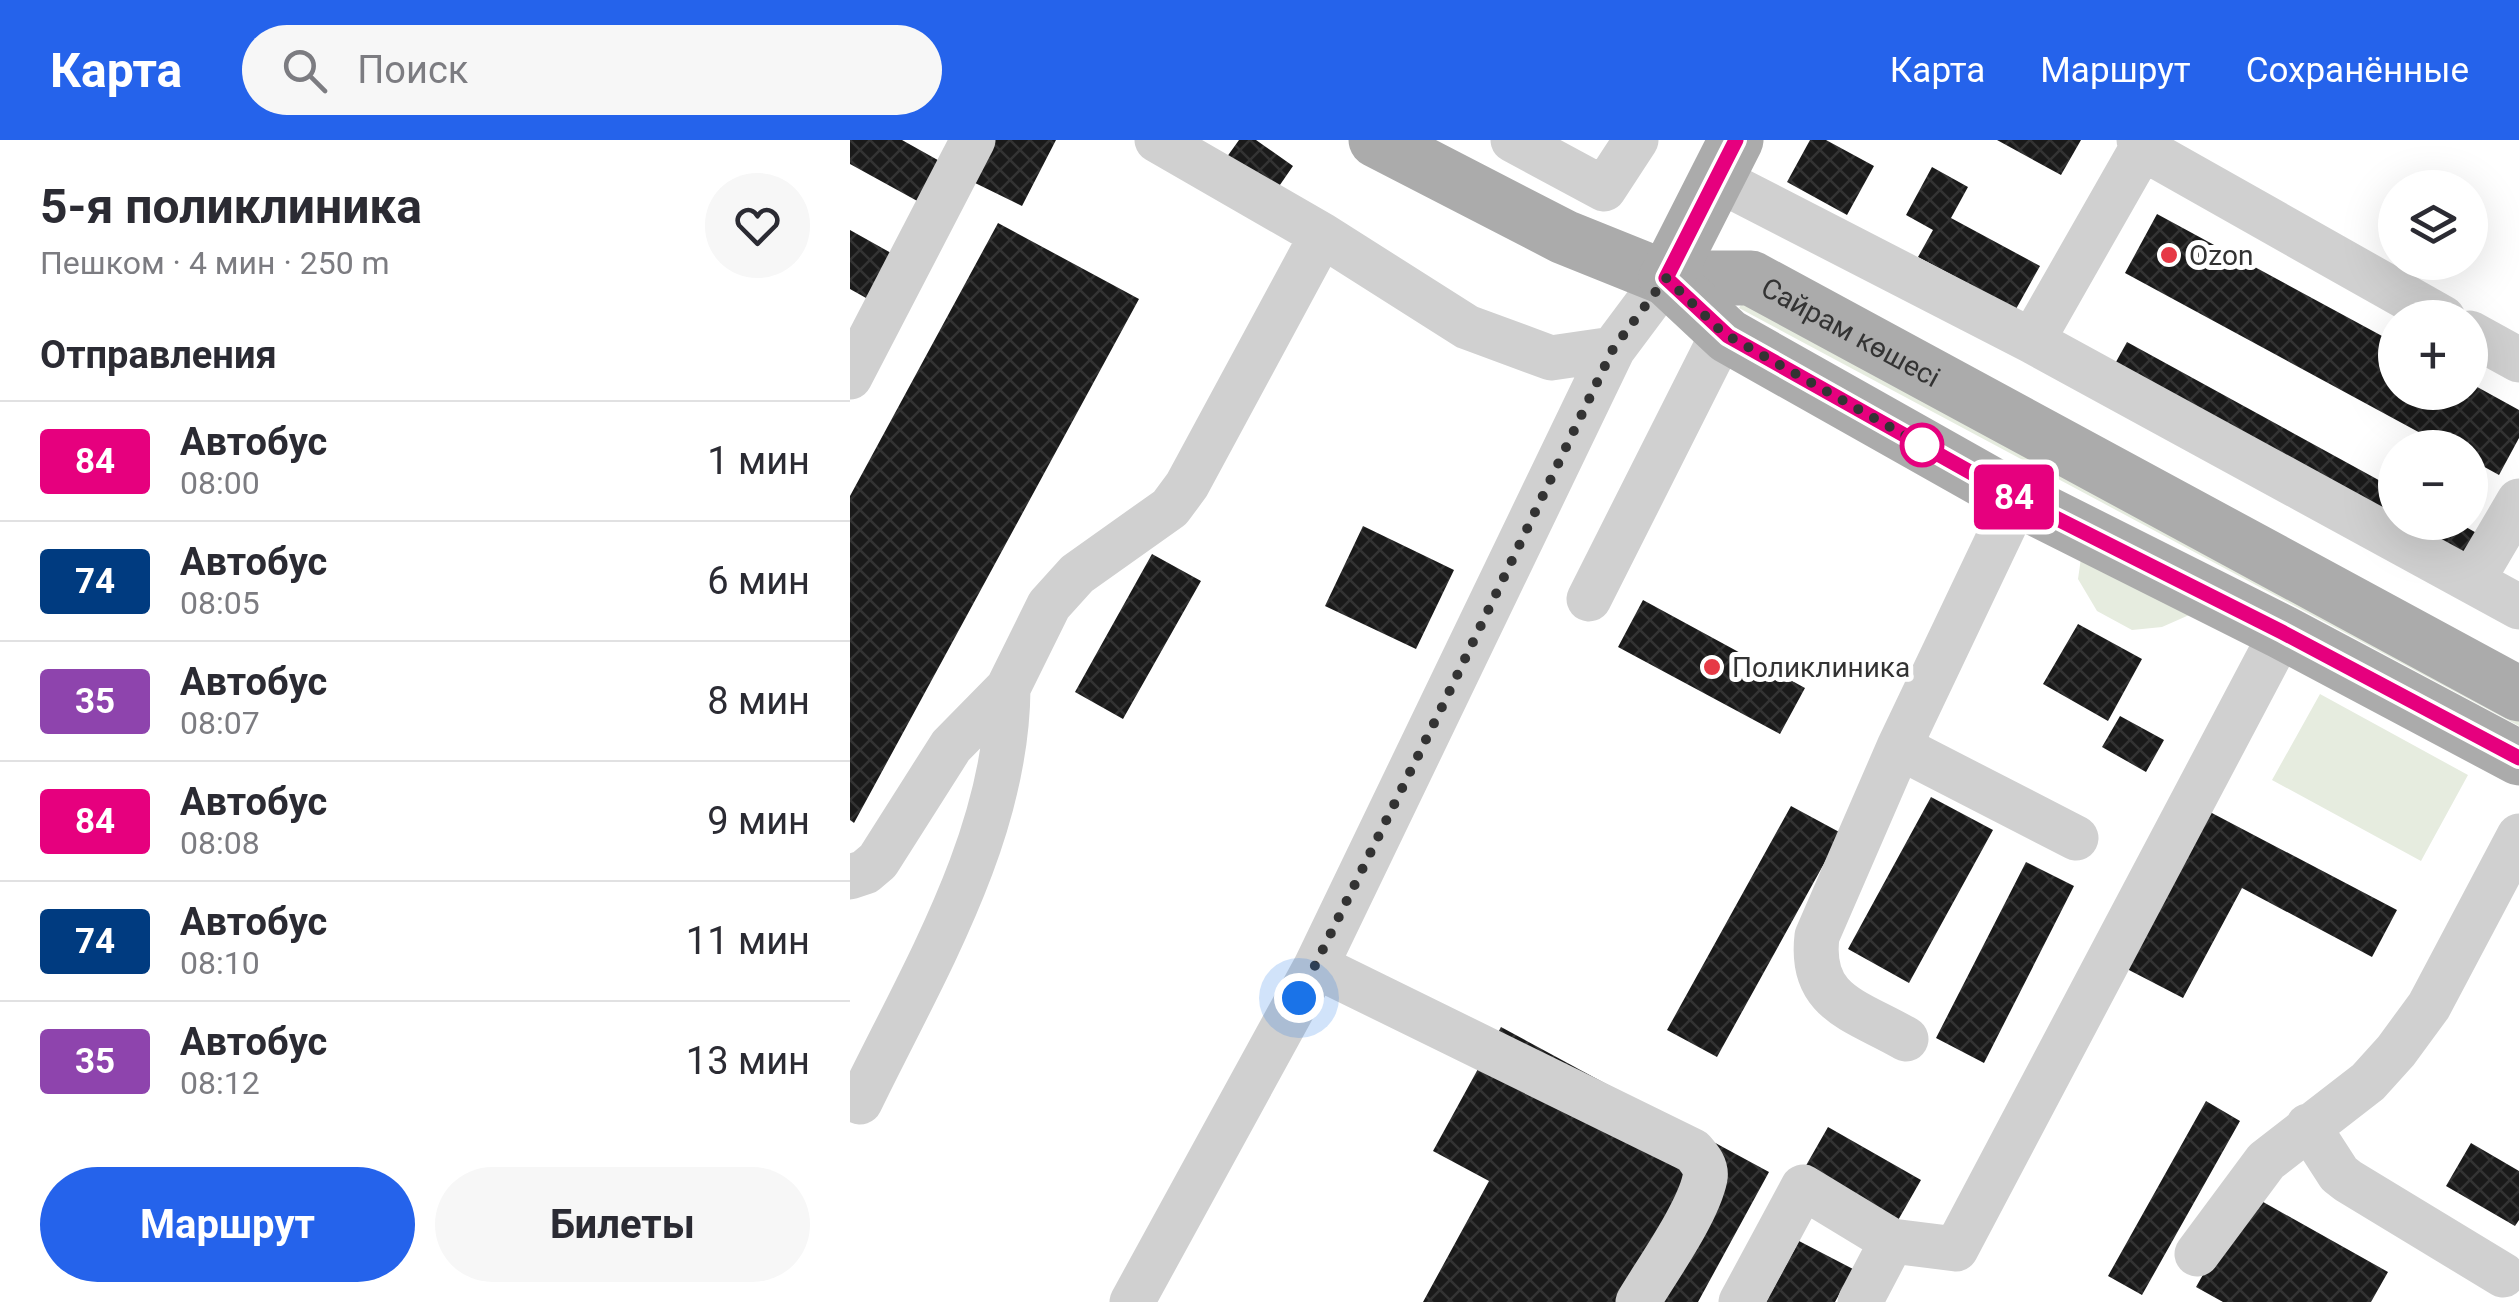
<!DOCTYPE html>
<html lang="ru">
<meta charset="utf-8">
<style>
body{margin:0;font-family:Roboto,sans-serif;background:#f7f7f7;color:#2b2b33;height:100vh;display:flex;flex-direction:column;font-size:38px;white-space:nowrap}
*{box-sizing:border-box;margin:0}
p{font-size:32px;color:#7c7c81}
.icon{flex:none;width:55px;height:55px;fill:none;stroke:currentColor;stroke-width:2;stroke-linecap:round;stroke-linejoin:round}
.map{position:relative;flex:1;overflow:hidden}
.panel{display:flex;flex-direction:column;background:#fff;width:850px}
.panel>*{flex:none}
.badge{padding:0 20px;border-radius:8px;font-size:35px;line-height:65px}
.tools{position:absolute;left:1528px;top:30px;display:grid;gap:20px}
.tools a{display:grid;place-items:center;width:110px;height:110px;border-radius:50%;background:#fff;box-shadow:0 10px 40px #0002;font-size:50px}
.you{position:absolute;width:50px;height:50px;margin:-25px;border:8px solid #fff;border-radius:50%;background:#1a73e8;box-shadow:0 0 0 15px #1a73e833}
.map>.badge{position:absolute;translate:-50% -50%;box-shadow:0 0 0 5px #fff}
h2{padding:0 40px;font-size:38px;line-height:90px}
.round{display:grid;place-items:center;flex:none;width:105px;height:105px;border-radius:52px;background:#f7f7f7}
.head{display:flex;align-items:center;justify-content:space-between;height:170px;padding:0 40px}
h1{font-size:48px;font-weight:700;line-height:75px}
.action{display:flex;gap:20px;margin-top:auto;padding:20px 40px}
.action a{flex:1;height:115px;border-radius:60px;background:#2563eb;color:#fff;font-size:40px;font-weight:700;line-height:115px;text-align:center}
.action a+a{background:#f7f7f7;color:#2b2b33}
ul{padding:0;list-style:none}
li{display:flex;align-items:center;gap:30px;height:120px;padding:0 40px;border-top:2px solid #e1e1e2}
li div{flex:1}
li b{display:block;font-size:38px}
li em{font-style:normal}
li .badge{min-width:110px;font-weight:700;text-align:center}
header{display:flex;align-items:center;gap:60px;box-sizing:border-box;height:140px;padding:0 50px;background:#2563eb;color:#fff}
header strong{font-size:48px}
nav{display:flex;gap:55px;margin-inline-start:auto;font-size:35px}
.search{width:700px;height:90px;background:#f7f7f7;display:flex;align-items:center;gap:25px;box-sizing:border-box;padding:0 35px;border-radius:55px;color:#7c7c81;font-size:38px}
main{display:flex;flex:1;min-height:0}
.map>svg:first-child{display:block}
.green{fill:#e6ecdf}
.building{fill:url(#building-cross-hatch)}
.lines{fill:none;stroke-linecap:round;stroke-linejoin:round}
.minor{stroke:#d0d0d0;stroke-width:45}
.major{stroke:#ababab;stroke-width:55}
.line-casing{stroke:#fff;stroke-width:22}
.line{stroke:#e6007e;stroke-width:15}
.walk{stroke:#333;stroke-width:10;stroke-dasharray:0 18}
.poi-dot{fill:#e63946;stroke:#fff;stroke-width:4}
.stop-dot{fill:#fff;stroke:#e6007e;stroke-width:5}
.labels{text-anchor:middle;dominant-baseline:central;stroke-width:10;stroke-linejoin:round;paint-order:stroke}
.poi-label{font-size:28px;fill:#333;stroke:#fff;text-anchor:start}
.street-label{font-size:28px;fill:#333;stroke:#fff}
</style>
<header>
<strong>Карта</strong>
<div class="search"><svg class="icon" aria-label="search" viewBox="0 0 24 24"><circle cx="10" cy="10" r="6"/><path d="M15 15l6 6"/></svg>Поиск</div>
<nav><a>Карта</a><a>Маршрут</a><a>Сохранённые</a></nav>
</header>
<main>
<section class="panel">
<div class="head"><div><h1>5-я поликлиника</h1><p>Пешком · 4 мин · 250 m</p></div><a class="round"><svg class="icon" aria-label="heart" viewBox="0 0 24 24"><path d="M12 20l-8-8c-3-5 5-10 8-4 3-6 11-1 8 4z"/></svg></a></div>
<h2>Отправления</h2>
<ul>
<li><span class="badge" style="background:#e6007e;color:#fff">84</span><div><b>Автобус</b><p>08:00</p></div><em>1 мин</em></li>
<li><span class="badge" style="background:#003b80;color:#fff">74</span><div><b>Автобус</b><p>08:05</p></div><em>6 мин</em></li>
<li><span class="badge" style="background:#8e44ad;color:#fff">35</span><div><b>Автобус</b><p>08:07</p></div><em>8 мин</em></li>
<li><span class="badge" style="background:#e6007e;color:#fff">84</span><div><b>Автобус</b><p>08:08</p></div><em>9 мин</em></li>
<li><span class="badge" style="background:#003b80;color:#fff">74</span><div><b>Автобус</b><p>08:10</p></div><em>11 мин</em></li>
<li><span class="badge" style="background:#8e44ad;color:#fff">35</span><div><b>Автобус</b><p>08:12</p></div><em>13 мин</em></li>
</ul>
<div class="action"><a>Маршрут</a><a>Билеты</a></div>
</section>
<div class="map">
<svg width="1669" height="1162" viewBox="0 0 1669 1162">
<defs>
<pattern id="building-cross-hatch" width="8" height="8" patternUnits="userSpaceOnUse" patternTransform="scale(2.5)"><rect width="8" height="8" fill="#1a1a1a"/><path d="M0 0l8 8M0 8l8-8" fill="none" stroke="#333"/></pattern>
</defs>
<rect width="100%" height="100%" fill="#fff"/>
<path class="green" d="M896 156 1669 570V586L889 168Z
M1232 411 1346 472 1312 487 1282 490 1247 471 1228 439Z
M1470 554 1618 635 1571 721 1422 640Z"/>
<path class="building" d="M0 0H52L102 28 80 68 0 24Z
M142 0H206L172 66 121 41Z
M389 0H406L443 26 423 55 374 21Z
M960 0H976L1024 26 997 75 937 42Z
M1147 0H1231L1211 35Z
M1082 27 1118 47 1101 78 1190 126 1166 169 1068 117 1083 90 1056 75Z
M1307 74 1545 203V252H1620V243L1669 270V298L1649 335 1620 319V308H1598L1275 133Z
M148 83 289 159 4 683 0 680V356Z
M0 90 50 118 25 163 0 149Z
M1277 202 1545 349V382H1607L1639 400 1618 437 1256 240Z
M513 386 604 430 566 509 475 466Z
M302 414 351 441 273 579 225 552Z
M793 460 955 548 930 594 768 507Z
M1228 484 1292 519 1258 581 1193 544Z
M1270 576 1314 600 1296 632 1252 607Z
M1081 657 1143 690 1059 843 998 809Z
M941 666 991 693 867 917 817 890Z
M1360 672 1547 770 1522 817 1392 748 1333 858 1277 829Z
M1176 722 1224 746 1134 923 1086 898Z
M651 887 919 1032 848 1162H573L639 1041 583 1011Z
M1356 961 1390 981 1292 1155 1258 1136Z
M978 987 1071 1040 1047 1082 954 1029Z
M1621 1003 1669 1031V1080L1665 1086 1596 1046Z
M1399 1054 1538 1132 1521 1162H1373L1346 1147Z
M949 1101 1003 1129 985 1162H916Z"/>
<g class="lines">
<path class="minor" d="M307 0 472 95 617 187 701 218 763 209
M663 0 754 49 786 0
M1289 0 1292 8 1593 178
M865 38 1182 201 1669 467
M1620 193 1669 220
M1182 201 1292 8
M0 237 123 0
M1622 441 1669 361
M739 459 873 193
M1049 607 1226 698
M0 737 15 732 28 721 101 606 158 548 199 465 227 434 320 368 337 345 472 95
M466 826 843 1011C850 1019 857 1027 855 1038 848 1073 807 1130 788 1162
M1056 899C1006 870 959 863 967 796L1049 607 1167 359
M10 962C73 832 157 696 158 548
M1458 986 1489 1034 1498 1041 1653 1135
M1347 1114 1416 1021 1518 942 1546 911 1579 866 1669 696
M282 1162 466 826 763 209 816 138
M891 1162 953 1047 1042 1101 1106 1109 1432 492
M1010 1162 1042 1101"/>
<g class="major">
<path id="s1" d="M526 0 714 97 816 138H901L1669 554"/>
<path d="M816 138 878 196 1167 359 1432 492 1669 618"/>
<path d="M816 138 886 0"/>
</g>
</g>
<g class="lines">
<g class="line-casing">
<path id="line" d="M886 0 816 138 878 196 1168 359 1432 492 1669 618"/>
</g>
<use href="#line" class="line"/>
<path class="walk" d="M449 858 590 571 763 209 816 138 873 193 1072 305"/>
</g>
<g class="poi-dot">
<circle cx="1319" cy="115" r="10"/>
<circle cx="862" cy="527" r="10"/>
</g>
<circle class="stop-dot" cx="1072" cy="305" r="20"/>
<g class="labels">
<g class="poi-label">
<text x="1339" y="115">Ozon</text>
<text x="882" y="527">Поликлиника</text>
</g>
<g class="street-label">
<text stroke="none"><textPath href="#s1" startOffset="520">Сайрам көшесі</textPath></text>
</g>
</g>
</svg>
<div class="tools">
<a><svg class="icon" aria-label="layers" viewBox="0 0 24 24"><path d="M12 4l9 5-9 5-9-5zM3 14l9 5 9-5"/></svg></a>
<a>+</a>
<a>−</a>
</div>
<div class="you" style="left:449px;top:858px"></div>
<b class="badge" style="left:1164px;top:357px;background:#e6007e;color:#fff">84</b>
</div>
</main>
